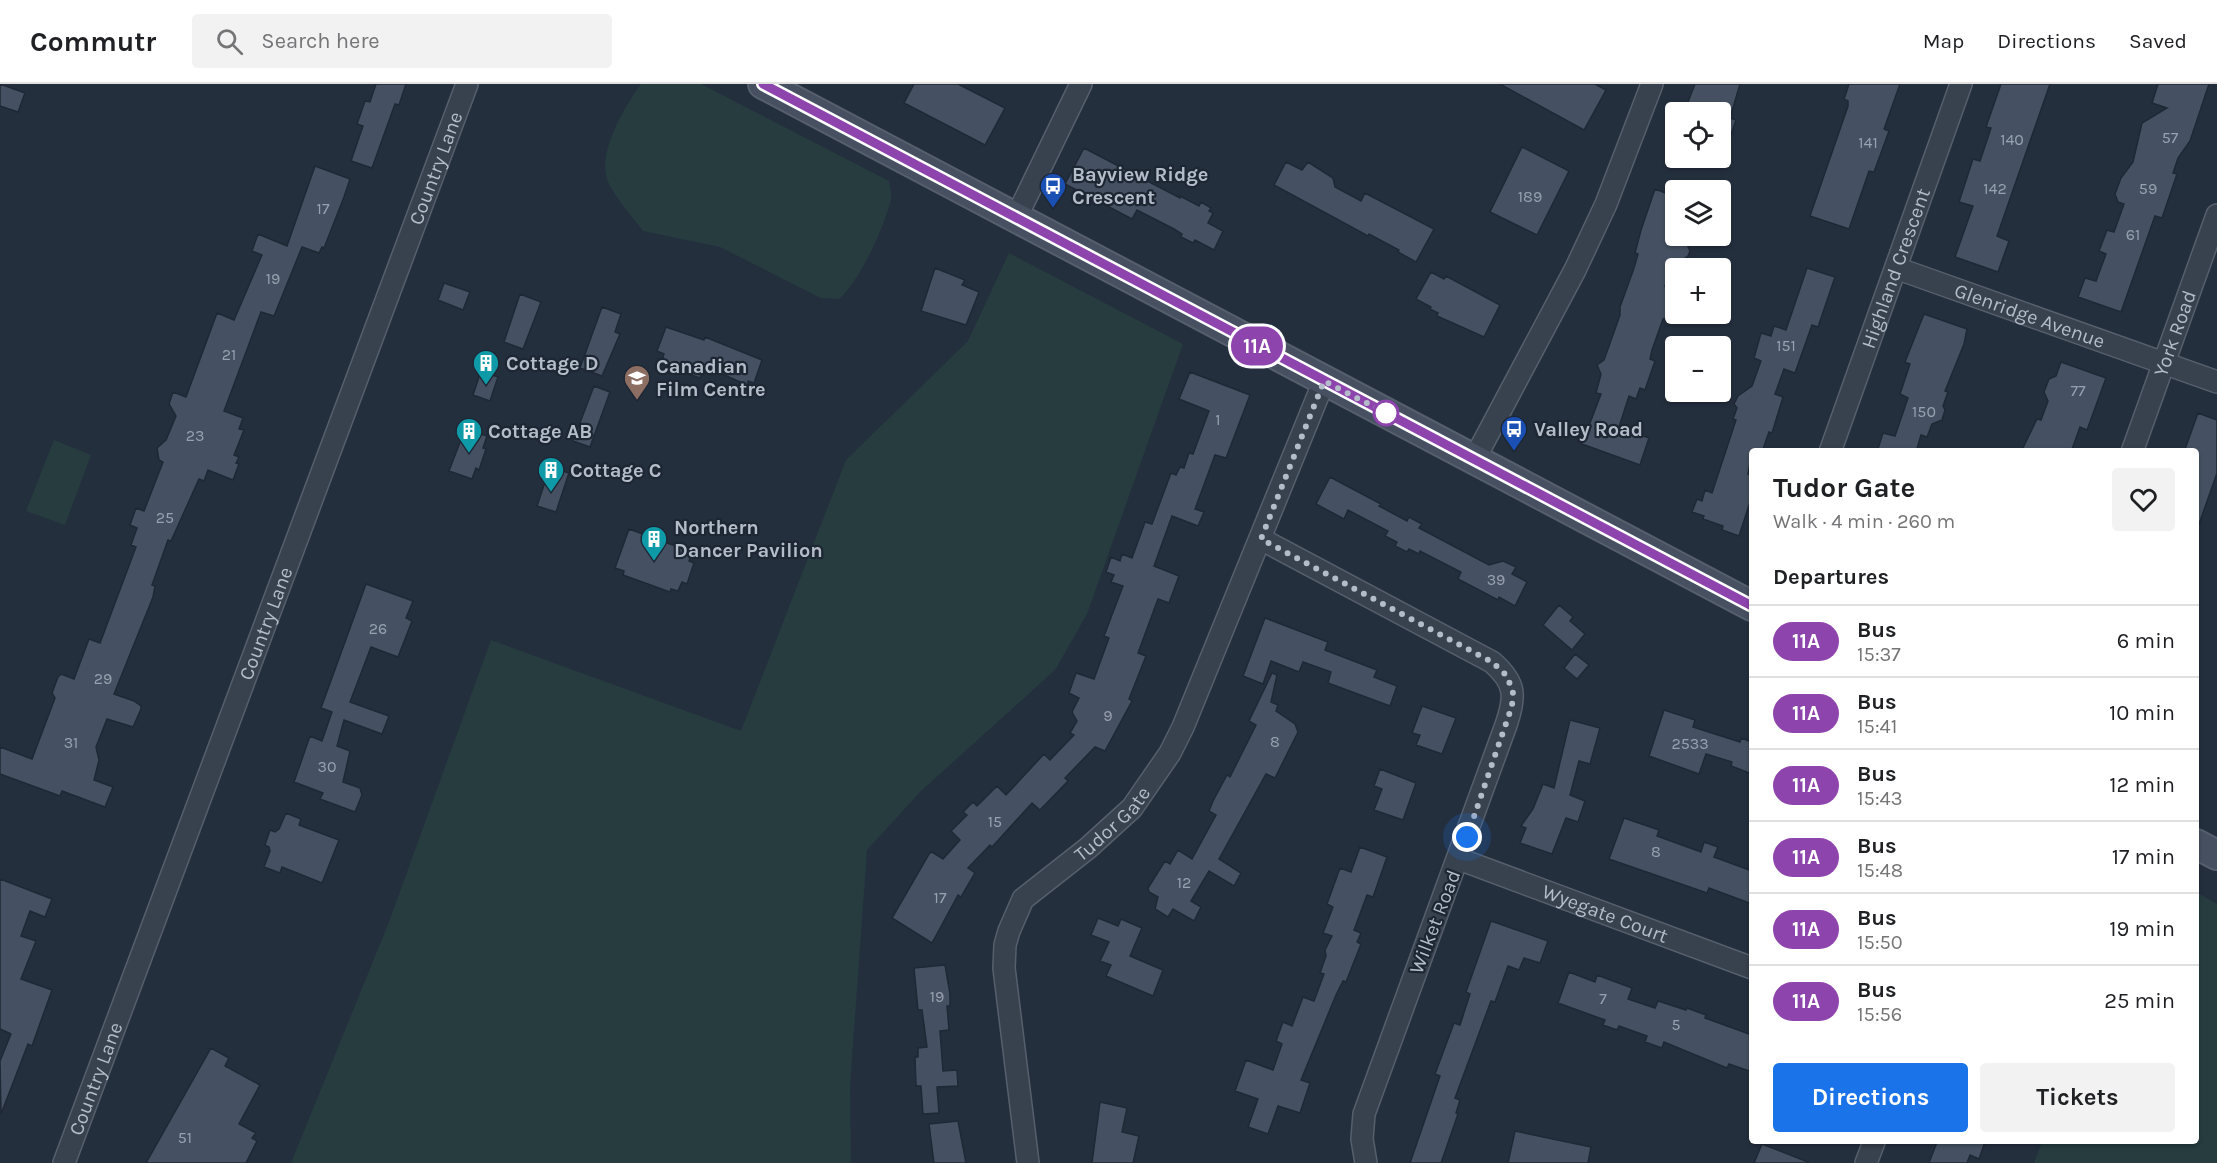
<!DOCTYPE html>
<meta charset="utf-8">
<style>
body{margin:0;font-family:Karla,sans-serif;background:#f2f2f2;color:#202124;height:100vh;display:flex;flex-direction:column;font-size:22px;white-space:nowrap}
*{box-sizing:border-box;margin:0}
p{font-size:20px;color:#757577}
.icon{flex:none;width:33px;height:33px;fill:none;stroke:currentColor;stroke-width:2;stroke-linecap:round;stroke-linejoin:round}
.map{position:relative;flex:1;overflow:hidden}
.details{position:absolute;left:1749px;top:364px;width:450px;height:696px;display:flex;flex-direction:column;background:#fff;border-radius:6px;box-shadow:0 2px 4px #0004}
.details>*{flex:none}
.badge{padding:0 12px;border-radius:20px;font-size:21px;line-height:39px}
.fabs{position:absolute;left:1665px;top:18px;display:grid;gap:12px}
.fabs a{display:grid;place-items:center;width:66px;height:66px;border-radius:6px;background:#fff;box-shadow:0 2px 4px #0004;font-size:30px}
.you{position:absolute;width:30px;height:30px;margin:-15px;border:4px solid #fff;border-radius:50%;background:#1a73e8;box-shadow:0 0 0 9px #1a73e833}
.map>.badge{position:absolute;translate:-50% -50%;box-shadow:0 0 0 3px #fff}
h2{padding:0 24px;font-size:22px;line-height:54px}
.round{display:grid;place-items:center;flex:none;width:63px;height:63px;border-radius:6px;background:#f2f2f2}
.headline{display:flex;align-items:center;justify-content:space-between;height:102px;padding:0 24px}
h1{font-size:28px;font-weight:700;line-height:45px}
.button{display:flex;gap:12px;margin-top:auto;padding:12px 24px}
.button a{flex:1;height:69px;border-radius:6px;background:#1a73e8;color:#fff;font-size:24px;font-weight:700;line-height:69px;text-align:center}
.button a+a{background:#f2f2f2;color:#202124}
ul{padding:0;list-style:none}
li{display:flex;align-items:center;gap:18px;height:72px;padding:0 24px;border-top:2px solid #e0e0e0}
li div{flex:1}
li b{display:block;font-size:22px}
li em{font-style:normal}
li .badge{min-width:66px;font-weight:700;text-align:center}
header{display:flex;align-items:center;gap:36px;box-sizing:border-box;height:84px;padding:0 30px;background:#fff;border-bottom:2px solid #e0e0e0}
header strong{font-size:28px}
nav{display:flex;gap:33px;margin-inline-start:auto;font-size:21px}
.search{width:420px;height:54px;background:#f2f2f2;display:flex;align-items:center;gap:15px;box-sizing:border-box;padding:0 21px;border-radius:6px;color:#757577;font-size:22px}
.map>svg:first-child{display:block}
.green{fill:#263c3f}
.building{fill:#455162;stroke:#1f2835;stroke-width:1.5}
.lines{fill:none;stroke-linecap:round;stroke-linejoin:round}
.minor-casing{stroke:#565f6c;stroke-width:24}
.secondary-casing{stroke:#565f6c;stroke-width:32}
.minor{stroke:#38414e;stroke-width:21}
.secondary{stroke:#465061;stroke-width:28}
.line-casing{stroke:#fff;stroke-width:14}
.line{stroke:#8e44ad;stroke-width:9}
.walk{stroke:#b4bcc9;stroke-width:6;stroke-dasharray:0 10.8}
.stop-dot{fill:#fff;stroke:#8e44ad;stroke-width:3}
.labels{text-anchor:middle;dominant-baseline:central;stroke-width:4.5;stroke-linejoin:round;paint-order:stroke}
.number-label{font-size:16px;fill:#98a1af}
.street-label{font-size:20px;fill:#b4bcc9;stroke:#1d2633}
.poi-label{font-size:20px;font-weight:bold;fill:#b4bcc9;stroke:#1d2633;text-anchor:start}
</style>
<header>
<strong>Commutr</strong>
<div class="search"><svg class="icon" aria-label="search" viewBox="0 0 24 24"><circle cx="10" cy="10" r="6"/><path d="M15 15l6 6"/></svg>Search here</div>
<nav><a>Map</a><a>Directions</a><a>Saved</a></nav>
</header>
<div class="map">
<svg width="2217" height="1079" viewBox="0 0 2217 1079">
<rect width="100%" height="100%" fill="#242f3e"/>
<path class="green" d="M641 0H701L889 97C890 102 892 110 891 115 885 142 859 198 839 215L821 214 720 163 643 147C632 132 616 115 608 98 596 70 625 22 641 0Z
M1009 169 1183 260 1087 530 1055 586 920 708 867 766 850 1002 851 1079H291L389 838 491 556 741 647 846 376 968 257Z
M54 356 91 371 65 441 26 427Z
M2196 808 2217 820V1079H2034L2042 1058H2196Z"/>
<path class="building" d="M0 0 25 9 18 28 0 22Z
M376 0H406L399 21 395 20 372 84 351 77 363 42 357 40 365 17 370 18Z
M914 0H958L1005 24 985 61 904 19Z
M1500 0H1595L1606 6 1584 46Z
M1695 0H1740L1730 34 1736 36 1723 74 1720 28H1684Z
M1849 0H1900L1884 45 1889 47 1874 88 1869 87 1849 145 1810 132 1848 22V17L1844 15Z
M2001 0H2050L1997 152 2009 157 1998 188 1955 173 1973 122 1959 118 1973 75 1980 77 1991 44 1986 43Z
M2158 0H2209L2190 57 2178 74 2173 89 2177 90 2162 134 2155 132 2121 228 2078 213 2085 194 2096 197 2106 170 2099 167 2107 146 2114 148 2124 120 2118 118 2115 110 2121 94 2133 78 2142 39 2167 24 2152 19Z
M1522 63 1569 87 1537 151 1490 128Z
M1084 64 1180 114V112L1199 122 1201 118 1211 124 1209 127 1213 129 1208 139 1223 147 1214 166 1195 156 1193 159 1181 153 1182 150 1174 145 1137 126 1132 135 1065 100Z
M1286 78 1302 86 1308 78 1333 94 1335 103 1361 117 1365 109 1434 145 1416 178 1398 168 1399 166 1369 150 1368 152 1274 101Z
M315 82 350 95 344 113 324 164 322 163 319 169 302 163 274 232 261 228 224 327 243 334 239 345 244 346 234 371 239 373 236 379 239 380 233 396 208 386 204 397 199 395 171 457 168 456 152 501 155 502 153 513 114 610 134 617 141 622V625L133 643 107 635 96 663 99 676 94 696 113 703 105 723 62 707 60 712 0 690V663L32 675 55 614 52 609 58 593 61 590 74 595 89 555 100 559 136 463 131 461 137 444 130 441 136 424 144 427 163 378 159 376 157 364 166 356 176 332 169 320 173 308 186 313 217 229 234 236 262 171 252 167 258 150 287 162Z
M1655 105 1676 113V152H1683L1690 167 1688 172 1673 182 1665 202 1674 205 1676 223 1673 231 1663 235 1652 266 1650 275 1655 277 1645 306 1640 304 1636 315 1629 312 1619 343 1649 354 1640 381 1582 360 1601 310 1596 309 1601 290 1597 281 1604 276 1620 231V223L1634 184 1638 170 1635 169 1641 146Z
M935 184 965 196 962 201 979 208 966 241 921 227Z
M1807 184 1835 193 1818 243 1812 241 1795 289 1784 285 1775 310 1783 313 1772 349 1769 348 1762 368H1752L1748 390 1752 392V412L1739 452 1722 446 1723 442 1703 435 1704 432 1692 428 1697 415 1702 417 1705 406 1712 409 1736 336 1733 335 1737 324 1734 320 1738 312 1752 302 1761 277 1754 274 1761 249 1771 252 1774 242 1786 246Z
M1431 188 1444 195 1446 192 1500 221 1484 253 1437 232 1438 229 1430 225 1431 223 1416 215Z
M444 199 470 208 463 226 438 216Z
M520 210 541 218 523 265 504 258Z
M602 223 621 230 615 248 620 250 602 292 580 284Z
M1924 230 1967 245 1964 260 1945 307 1948 308 1943 322 1945 326 1942 336 1932 340 1927 353 1921 351 1916 368H1877L1883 349 1895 352 1908 314 1900 310 1910 280 1905 278Z
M666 243 704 256 705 253 762 276 754 299 748 297 747 301 704 282 700 294 661 280 664 270 657 267Z
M2061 278 2106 294 2087 346 2080 343 2071 368H2021L2037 335 2041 336 2048 317 2044 308 2049 295 2056 292Z
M481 287 498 293 490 317 473 311Z
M1190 288 1250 311 1226 374 1215 371 1195 425 1204 428 1198 442 1172 432 1154 482 1179 492 1169 519 1158 515 1138 569 1146 572 1129 615 1132 617 1105 667 1095 663 1065 694 1068 697 1040 726 1032 719 992 763 990 761 968 784 975 789 961 813 958 811 932 859 892 834 929 770 932 768 943 775 960 756 951 747 967 731 963 728 973 718 977 722 997 702 1006 711 1044 670 1050 676 1074 651 1070 649 1077 637 1072 628 1079 614 1069 609 1076 589 1094 595 1109 554 1104 552 1123 502 1111 498 1114 491 1106 488 1111 473 1120 477 1122 470 1132 474 1145 438 1152 440 1171 389 1176 391 1180 383 1184 384 1189 369 1193 370 1209 327 1179 315Z
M594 302 610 308 590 363 573 357Z
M2198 329 2217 336V389L2198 443 2196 368H2184Z
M465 345 487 352 483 364 486 365 479 386 476 384 472 395 449 387Z
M550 383 569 389 556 428 537 422Z
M1330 393 1381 420 1379 422 1407 437 1409 433 1422 440 1419 444 1489 481 1503 477 1516 483 1512 490 1527 498 1515 522 1499 513 1498 516 1458 495 1461 488 1420 467 1419 470 1409 465 1407 468 1395 462 1397 458 1385 452 1388 447 1348 426 1344 435 1316 420Z
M629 445 692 468 689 477 694 479 687 500 682 498 678 507 671 505 670 508 623 491 624 487 615 484Z
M366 500 413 517 406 534 412 537 398 573 371 563 350 618 389 632 382 650 344 636 337 662 350 667 343 698 360 704 362 711 355 728 320 715 323 709 294 698 310 652 322 657 332 628 321 624Z
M1559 521 1573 533 1570 537 1585 550 1572 566 1543 541Z
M1265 534 1328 558 1325 566 1377 586 1374 593 1397 602 1390 622 1328 599 1331 588 1303 578 1299 588 1271 577 1263 600 1243 592Z
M1575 570 1589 581 1577 595 1564 584Z
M1272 589 1277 591 1271 618 1278 621 1276 627 1295 640 1298 648 1275 694 1266 690 1219 775 1241 789 1234 802 1209 787 1191 817 1201 823 1194 837 1173 825 1168 833 1155 825 1158 813 1149 808 1148 804 1165 777 1170 780 1178 766 1192 775 1216 731 1209 727 1213 717 1227 691 1230 693 1256 641 1249 637Z
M1422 622 1456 634 1442 670 1416 661 1420 651 1412 649Z
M1664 626 1695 636 1693 643 1740 658 1741 654 1752 658V690L1731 682 1732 678 1706 670 1699 690 1649 672Z
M1570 636 1600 644 1590 680 1579 677 1570 711 1585 717 1578 738 1566 734 1552 770 1520 759 1526 744 1521 742 1533 725 1543 700 1554 704Z
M1380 685 1416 699 1403 736 1374 726 1382 705 1374 702Z
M286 729 301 735 299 741 339 756 322 799 282 783 280 789 264 783 270 767 269 763 265 761 270 746 275 748 279 745Z
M1624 734 1659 746 1657 752 1701 768 1704 758 1718 763 1714 773 1752 787V820L1709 804 1707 809 1609 775Z
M1360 763 1387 773 1373 813 1367 811 1354 846 1361 849 1357 858 1361 860 1346 898 1343 897 1336 911 1301 996 1310 999 1300 1029 1278 1022 1268 1050 1248 1043 1258 1015 1235 1007 1246 976 1273 986 1282 960 1276 957 1283 938 1292 942 1303 913 1314 917 1324 890 1320 889 1326 872 1325 866 1332 852 1323 849 1333 823 1327 820 1340 784 1351 788Z
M0 795 52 815 45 833 30 827 21 852 36 857 21 895 52 906 32 962 28 960 1 1030 0 977 11 950 0 945Z
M1098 834 1118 842 1121 835 1142 844 1130 872 1163 886 1153 912 1106 892 1111 881 1100 877 1109 858 1091 851Z
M1491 837 1548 857 1540 879 1524 874 1519 886 1508 882 1495 918 1491 917 1455 1014 1460 1016 1456 1029 1458 1030 1441 1079H1410L1440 992 1435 990 1454 939 1460 941 1470 910 1466 908Z
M945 881 950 910V922H947L949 946 940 947 943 987 957 986 958 1002 937 1003 939 1029 923 1030 921 1002H916L915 973H918V964L927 963 922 926H918L914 884Z
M1569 888 1595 898 1597 891 1632 904 1628 915 1655 924 1658 917 1686 926 1687 924 1706 931 1705 934 1752 951V988L1729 980 1727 984 1664 958 1662 964 1645 958 1647 952 1619 942 1617 946 1603 941 1605 936 1558 919Z
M211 964 229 974 225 982 260 1001 239 1040 256 1049 252 1054 257 1057 246 1079H146Z
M1100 1018 1127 1024 1122 1048 1139 1052 1133 1079H1092Z
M958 1037 966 1079H934L929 1040Z
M1515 1047 1591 1063 1588 1079H1508Z
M1937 1058H1985L1979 1075 1970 1071 1967 1079H1929Z
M1762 1060 1808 1078V1079H1754Z"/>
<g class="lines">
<g class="minor-casing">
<g id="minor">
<path d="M1016 134 1081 0"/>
<path id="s1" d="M1896 184 2217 298"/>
<path id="s2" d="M1830 368 1961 0"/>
<path id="s3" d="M2132 368 2217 131"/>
<path d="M1474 376 1575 186 1606 120 1652 0"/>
<path d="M1261 455 1492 578C1516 599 1516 612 1506 641L1364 1030 1362 1055 1366 1079"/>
<path id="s4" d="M1459 775 1752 884"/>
<path id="s5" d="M64 1079 467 0"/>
<path id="s6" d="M1028 1079 1004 884 1005 861 1009 847 1023 815 1088 764 1132 724 1170 669 1183 643 1324 297"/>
<path d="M1866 1079 1874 1058"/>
</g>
</g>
<g class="secondary-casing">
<path id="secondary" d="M763 0 1752 522
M2196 760 2217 771"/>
</g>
<use href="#minor" class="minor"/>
<use href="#secondary" class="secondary"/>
</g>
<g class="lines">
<g class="line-casing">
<path id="line" d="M763 0 1752 522"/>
</g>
<use href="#line" class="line"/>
<path class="walk" d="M1386 329 1324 297 1261 455 1492 578 1506 591 1513 607 1512 622 1467 753"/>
</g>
<defs>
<g id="bus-pin" transform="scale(1.35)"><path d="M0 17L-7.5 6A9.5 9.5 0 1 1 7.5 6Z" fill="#1a4fb4" stroke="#1d2633"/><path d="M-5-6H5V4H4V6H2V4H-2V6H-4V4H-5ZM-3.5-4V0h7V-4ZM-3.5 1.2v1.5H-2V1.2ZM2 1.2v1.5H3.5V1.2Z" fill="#fff"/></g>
<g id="building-pin" transform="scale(1.35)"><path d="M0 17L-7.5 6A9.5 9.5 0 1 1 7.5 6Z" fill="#0f9aa8" stroke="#1d2633"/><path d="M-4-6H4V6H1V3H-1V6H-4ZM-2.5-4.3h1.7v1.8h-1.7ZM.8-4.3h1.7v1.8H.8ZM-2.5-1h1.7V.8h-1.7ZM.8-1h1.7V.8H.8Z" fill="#fff"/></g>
<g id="university-pin" transform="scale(1.35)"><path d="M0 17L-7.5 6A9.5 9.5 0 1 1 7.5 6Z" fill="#8d6e63" stroke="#1d2633"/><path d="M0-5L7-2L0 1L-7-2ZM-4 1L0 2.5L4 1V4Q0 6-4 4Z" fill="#fff"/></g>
</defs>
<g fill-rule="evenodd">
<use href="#bus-pin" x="1053" y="102"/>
<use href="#building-pin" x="486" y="279"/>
<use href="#university-pin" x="637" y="294"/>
<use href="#bus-pin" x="1514" y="345"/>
<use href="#building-pin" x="469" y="347"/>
<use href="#building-pin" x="551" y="386"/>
<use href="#building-pin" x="654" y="455"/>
</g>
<circle class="stop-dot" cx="1386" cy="329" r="12"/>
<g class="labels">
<g class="number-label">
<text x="2170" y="53">57</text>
<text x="2012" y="55">140</text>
<text x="1868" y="58">141</text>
<text x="1995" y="104">142</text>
<text x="2148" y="104">59</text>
<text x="1530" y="112">189</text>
<text x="323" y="124">17</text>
<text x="2133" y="150">61</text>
<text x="273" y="194">19</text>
<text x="1786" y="261">151</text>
<text x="229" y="270">21</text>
<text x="2078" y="306">77</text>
<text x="1924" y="327">150</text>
<text x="1218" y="335">1</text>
<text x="195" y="351">23</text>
<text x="165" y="433">25</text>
<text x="1496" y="495">39</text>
<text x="378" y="544">26</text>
<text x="103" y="594">29</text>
<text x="1108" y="631">9</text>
<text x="1275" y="657">8</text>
<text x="71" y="658">31</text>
<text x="1690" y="659">2533</text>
<text x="327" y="682">30</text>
<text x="995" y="737">15</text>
<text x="1656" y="767">8</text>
<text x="1184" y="798">12</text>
<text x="940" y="813">17</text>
<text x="937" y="912">19</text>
<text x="1603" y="914">7</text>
<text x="1676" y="940">5</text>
<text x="185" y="1053">51</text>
</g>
<g class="street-label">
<text stroke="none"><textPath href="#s5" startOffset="1062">Country Lane</textPath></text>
<text stroke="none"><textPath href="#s2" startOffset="195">Highland Crescent</textPath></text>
<text stroke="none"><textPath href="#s1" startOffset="142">Glenridge Avenue</textPath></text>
<text stroke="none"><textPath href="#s3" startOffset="126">York Road</textPath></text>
<text stroke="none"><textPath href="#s5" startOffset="576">Country Lane</textPath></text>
<text stroke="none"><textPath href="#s6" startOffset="386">Tudor Gate</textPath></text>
<text stroke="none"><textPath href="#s4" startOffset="156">Wyegate Court</textPath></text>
<text transform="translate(1435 838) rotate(-69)">Wilket Road</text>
<text stroke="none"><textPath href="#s5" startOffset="90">Country Lane</textPath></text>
</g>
<g class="poi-label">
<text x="1072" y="90">Bayview Ridge<tspan x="1072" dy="23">Crescent</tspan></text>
<text x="506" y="279">Cottage D</text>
<text x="656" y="282">Canadian<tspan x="656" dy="23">Film Centre</tspan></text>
<text x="1534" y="345">Valley Road</text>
<text x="488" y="347">Cottage AB</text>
<text x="570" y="386">Cottage C</text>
<text x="674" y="443">Northern<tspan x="674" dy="23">Dancer Pavilion</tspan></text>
</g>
</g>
</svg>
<div class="fabs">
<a><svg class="icon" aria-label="locate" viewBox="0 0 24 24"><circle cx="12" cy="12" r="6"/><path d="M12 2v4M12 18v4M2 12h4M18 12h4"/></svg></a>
<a><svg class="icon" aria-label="layers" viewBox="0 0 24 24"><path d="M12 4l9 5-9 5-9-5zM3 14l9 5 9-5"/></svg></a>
<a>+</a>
<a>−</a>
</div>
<div class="you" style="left:1467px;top:753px"></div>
<b class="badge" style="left:1257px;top:262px;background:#8e44ad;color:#fff">11A</b>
<section class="details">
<div class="headline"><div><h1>Tudor Gate</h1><p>Walk · 4 min · 260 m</p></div><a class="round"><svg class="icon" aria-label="heart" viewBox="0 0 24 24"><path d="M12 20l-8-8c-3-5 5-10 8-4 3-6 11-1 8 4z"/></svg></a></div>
<h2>Departures</h2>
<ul>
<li><span class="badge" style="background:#8e44ad;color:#fff">11A</span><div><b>Bus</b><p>15:37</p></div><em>6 min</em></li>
<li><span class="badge" style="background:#8e44ad;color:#fff">11A</span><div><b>Bus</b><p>15:41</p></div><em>10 min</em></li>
<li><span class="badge" style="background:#8e44ad;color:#fff">11A</span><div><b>Bus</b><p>15:43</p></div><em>12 min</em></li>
<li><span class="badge" style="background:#8e44ad;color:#fff">11A</span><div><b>Bus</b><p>15:48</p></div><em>17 min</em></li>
<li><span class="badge" style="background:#8e44ad;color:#fff">11A</span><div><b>Bus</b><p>15:50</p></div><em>19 min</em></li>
<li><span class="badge" style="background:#8e44ad;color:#fff">11A</span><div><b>Bus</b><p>15:56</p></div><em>25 min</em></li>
</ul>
<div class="button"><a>Directions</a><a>Tickets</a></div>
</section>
</div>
